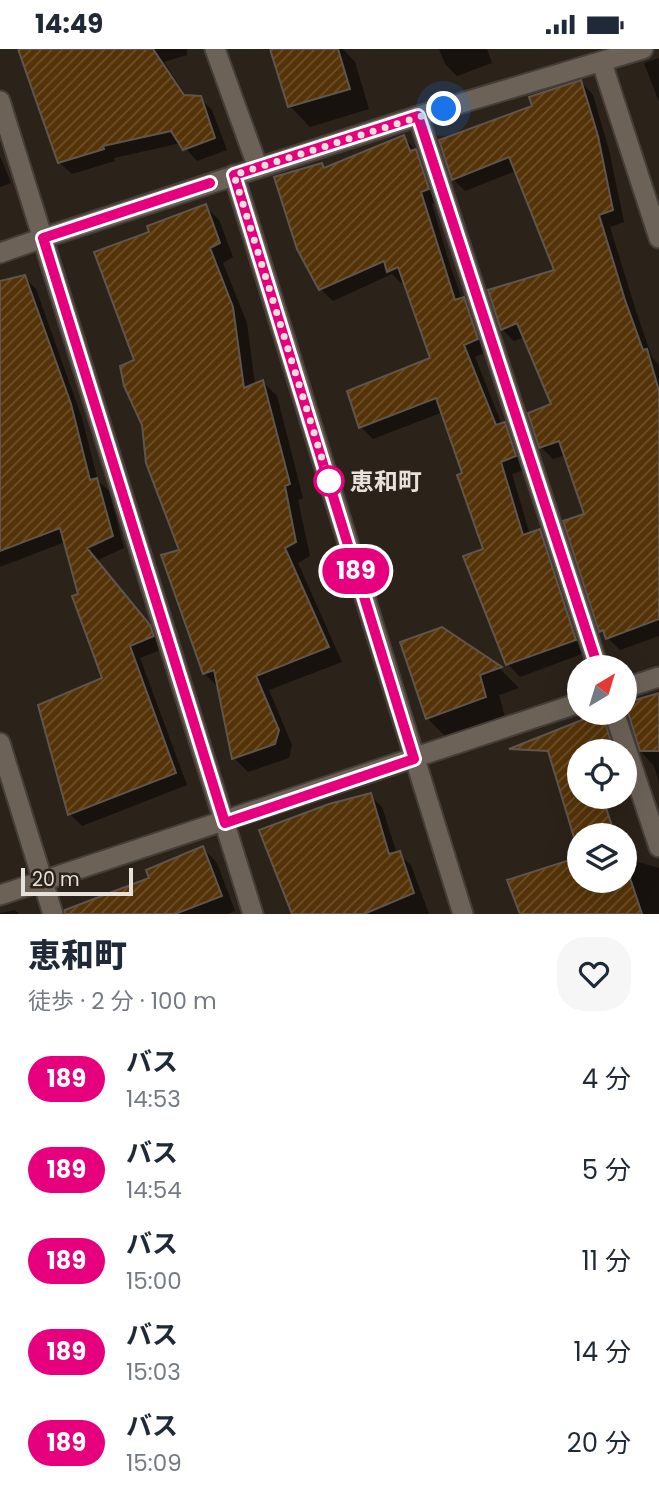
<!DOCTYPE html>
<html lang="ja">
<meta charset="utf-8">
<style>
body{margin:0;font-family:Poppins,"Noto Sans JP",sans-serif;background:#f6f6f7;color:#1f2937;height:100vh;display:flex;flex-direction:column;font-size:26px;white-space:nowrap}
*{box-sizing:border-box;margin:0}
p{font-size:23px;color:#747a83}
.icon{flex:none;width:38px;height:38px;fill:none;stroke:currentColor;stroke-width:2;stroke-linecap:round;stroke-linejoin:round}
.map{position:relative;height:865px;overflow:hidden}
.side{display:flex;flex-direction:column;background:#fff;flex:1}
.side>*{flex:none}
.badge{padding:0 14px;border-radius:23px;font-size:24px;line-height:46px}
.needle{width:46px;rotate:38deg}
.controls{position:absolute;left:567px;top:606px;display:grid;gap:14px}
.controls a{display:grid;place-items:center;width:70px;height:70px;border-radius:50%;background:#fff;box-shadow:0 7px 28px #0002;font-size:35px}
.scale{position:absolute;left:21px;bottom:18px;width:112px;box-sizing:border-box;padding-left:7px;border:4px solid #e7e1dc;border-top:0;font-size:19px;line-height:24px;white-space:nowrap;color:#e7e1dc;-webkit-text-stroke:5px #2b221a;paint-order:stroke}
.you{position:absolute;width:35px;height:35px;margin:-18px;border:5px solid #fff;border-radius:50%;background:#1a73e8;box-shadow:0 0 0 10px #1a73e833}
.map>.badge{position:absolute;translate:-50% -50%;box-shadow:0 0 0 4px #fff}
.round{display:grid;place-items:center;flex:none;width:74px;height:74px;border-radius:28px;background:#f6f6f7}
.summary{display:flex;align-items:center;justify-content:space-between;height:119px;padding:0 28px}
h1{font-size:33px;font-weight:800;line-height:52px}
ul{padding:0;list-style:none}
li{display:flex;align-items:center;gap:21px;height:91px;padding:0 28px}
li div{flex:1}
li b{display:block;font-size:26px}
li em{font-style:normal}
li .badge{min-width:77px;font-weight:700;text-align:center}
.status{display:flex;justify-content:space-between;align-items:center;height:49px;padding:0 35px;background:#fff;direction:ltr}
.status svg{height:19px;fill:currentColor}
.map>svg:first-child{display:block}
.shadow{fill:#0007}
.building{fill:url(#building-hatch);stroke:#5f554c;stroke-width:2}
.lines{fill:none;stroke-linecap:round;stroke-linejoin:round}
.minor-casing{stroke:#463e39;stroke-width:23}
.tertiary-casing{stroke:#463e39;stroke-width:23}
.minor{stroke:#6c6258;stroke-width:19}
.tertiary{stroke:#6c6258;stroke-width:19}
.line-casing{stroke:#fff;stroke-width:16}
.line{stroke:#e6007e;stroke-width:10}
.walk{stroke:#e7e1dc;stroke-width:7;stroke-dasharray:0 12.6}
.stop-dot{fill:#fff;stroke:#e6007e;stroke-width:3.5}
.labels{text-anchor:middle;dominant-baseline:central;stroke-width:7;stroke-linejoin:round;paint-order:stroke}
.stop-label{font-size:24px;font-weight:bold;fill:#e7e1dc;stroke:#2b221a;text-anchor:start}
</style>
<div class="status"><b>14:49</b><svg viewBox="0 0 49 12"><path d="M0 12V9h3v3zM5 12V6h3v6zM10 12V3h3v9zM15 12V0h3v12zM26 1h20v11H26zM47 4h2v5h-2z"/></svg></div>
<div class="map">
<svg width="659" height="865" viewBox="0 0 659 865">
<defs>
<pattern id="building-hatch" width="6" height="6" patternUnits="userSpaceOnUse" patternTransform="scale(1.75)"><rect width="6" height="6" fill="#553308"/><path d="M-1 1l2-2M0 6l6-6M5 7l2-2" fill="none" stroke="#6d502b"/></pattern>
</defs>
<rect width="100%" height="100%" fill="#2b221a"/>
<path class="shadow" d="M21 0H187V6L164 13 187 48 200 49 212 61 227 101 197 112 181 94 114 109 115 112 72 125 59 113Z
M268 0H343L355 13 369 60 310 78 290 57 275 8Z
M439 0H487L492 14 457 27 445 15Z
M659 9V53L644 14Z
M581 33 593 46 609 101 624 173 610 178 637 265 652 308 659 316V587L620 601 601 582 586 466 566 406 553 410 541 398 553 356 525 288 514 292 502 280 556 222 516 122 465 142 453 130 534 58Z
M404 88 427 114 440 152 432 155 449 213 462 250 476 262 489 302 475 308 502 376 517 387 527 420 512 425 530 486 540 482 552 494 587 603 520 628 508 615 465 508 485 501 443 363 373 390 361 378 432 310 405 232 401 234 392 225 333 252 321 240 322 116 325 120Z
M0 107 11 134 0 138Z
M205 157 219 171 233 208 223 214 247 274 255 336 263 333 277 347 303 449 298 451 310 507 298 514 342 613 269 641 292 696 289 709 248 723 234 709 219 639 204 624 181 502 136 312 152 184Z
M24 228 36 240 82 369 98 432 109 442 124 499 98 511 162 590 165 599 140 609 187 736 82 777 70 765 40 657 105 630 65 493 0 518V234Z
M442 580 500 620 519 639 499 646 505 668 447 689 427 669Z
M659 647V733L654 717 643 705 625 656Z
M602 665 615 679 623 702H579V747H616L604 756 579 786V799L546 687Z
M625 709 633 735 625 741Z
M370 746 382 758 397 805 411 816 429 865H294L281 826Z
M203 799 217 814 235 862 227 865H88L84 855 152 830Z
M625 809 659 819V865H522L510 832 579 810V831H625Z
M15 861 19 865H0V864Z"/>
<path class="building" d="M18 0H153L184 46 201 47 215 89 183 101 171 82 103 97 104 100 58 114Z
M270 0H338L350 40 288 58Z
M581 31 598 87 613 161 599 166 625 251 643 301 647 300 659 342V570L606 590 603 581 599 583 563 472 584 465 559 392 539 399 528 364 551 355 517 274 501 281 488 241 554 221 509 108 452 131 439 91 532 57 529 48Z
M404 86 410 102 416 100 429 140 421 143 455 251 464 248 478 290 464 296 496 376 505 373 516 407 501 413 523 486 540 480 576 591 506 616 463 507 483 500 457 426 462 424 436 349 359 379 347 342 430 309 398 218 387 223 384 212 319 241 297 200 274 128 322 114 324 119Z
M206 155 220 194 210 199 233 258 244 339 263 331 290 435 285 437 296 493 285 499 329 598 256 627 279 681 275 695 232 710 214 621 203 625 161 506 179 501 146 414 142 376 124 337 120 317 134 311 94 203 149 183 147 177Z
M25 226 71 355 90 431 97 429 113 487 87 499 150 576 154 587 130 597 176 724 68 766 38 656 102 629 72 547 78 545 60 479 0 502V232Z
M442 578 502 618 480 626 486 648 426 670 400 593Z
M659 644V702H640L625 654Z
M602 663 614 702H579V747H602L615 786H579V805L548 702 509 700Z
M371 744 389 805 400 802 414 844 364 865H292L259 781 329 755Z
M203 797 222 847 175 865H65V861L149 829 146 821Z
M579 808V831H625V814L642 865H520L507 831Z"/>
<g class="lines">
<g class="minor-casing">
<path id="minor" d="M215 0 258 119
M602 14 659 189
M0 52 253 865
M418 67 598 618
M0 204 43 189
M614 663 659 798
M0 694 53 865"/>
</g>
<g class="tertiary-casing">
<path id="tertiary" d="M234 126 463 865
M43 189 418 67 643 0
M625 639 659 628
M0 846 579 654"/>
</g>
<use href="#minor" class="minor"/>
<use href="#tertiary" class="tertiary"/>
</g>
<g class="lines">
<g class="line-casing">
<path id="line" d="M210 134 43 189 225 774 414 710 234 126 418 67 598 618"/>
</g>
<use href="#line" class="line"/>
<path class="walk" d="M329 432 234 126 444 60"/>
</g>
<circle class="stop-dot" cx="329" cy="432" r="14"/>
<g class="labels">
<g class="stop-label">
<text x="350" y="432">恵和町</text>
</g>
</g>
</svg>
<div class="controls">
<a><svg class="needle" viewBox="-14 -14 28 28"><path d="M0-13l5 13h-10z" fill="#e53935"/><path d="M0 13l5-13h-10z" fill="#747a83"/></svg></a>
<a><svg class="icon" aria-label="locate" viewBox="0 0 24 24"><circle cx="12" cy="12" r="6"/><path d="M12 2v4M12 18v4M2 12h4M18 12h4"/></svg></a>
<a><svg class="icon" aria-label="layers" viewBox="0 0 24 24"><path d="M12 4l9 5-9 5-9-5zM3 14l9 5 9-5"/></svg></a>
</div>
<div class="scale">20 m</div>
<div class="you" style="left:444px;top:60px"></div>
<b class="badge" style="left:356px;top:522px;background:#e6007e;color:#fff">189</b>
</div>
<section class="side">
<div class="summary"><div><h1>恵和町</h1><p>徒歩 · 2 分 · 100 m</p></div><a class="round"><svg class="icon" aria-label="heart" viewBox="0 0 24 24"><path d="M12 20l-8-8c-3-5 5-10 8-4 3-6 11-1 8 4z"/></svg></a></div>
<ul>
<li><span class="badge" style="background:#e6007e;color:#fff">189</span><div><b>バス</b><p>14:53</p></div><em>4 分</em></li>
<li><span class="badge" style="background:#e6007e;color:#fff">189</span><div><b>バス</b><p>14:54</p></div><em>5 分</em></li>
<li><span class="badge" style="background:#e6007e;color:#fff">189</span><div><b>バス</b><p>15:00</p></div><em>11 分</em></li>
<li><span class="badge" style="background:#e6007e;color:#fff">189</span><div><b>バス</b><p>15:03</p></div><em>14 分</em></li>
<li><span class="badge" style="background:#e6007e;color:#fff">189</span><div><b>バス</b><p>15:09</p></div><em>20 分</em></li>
</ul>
</section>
